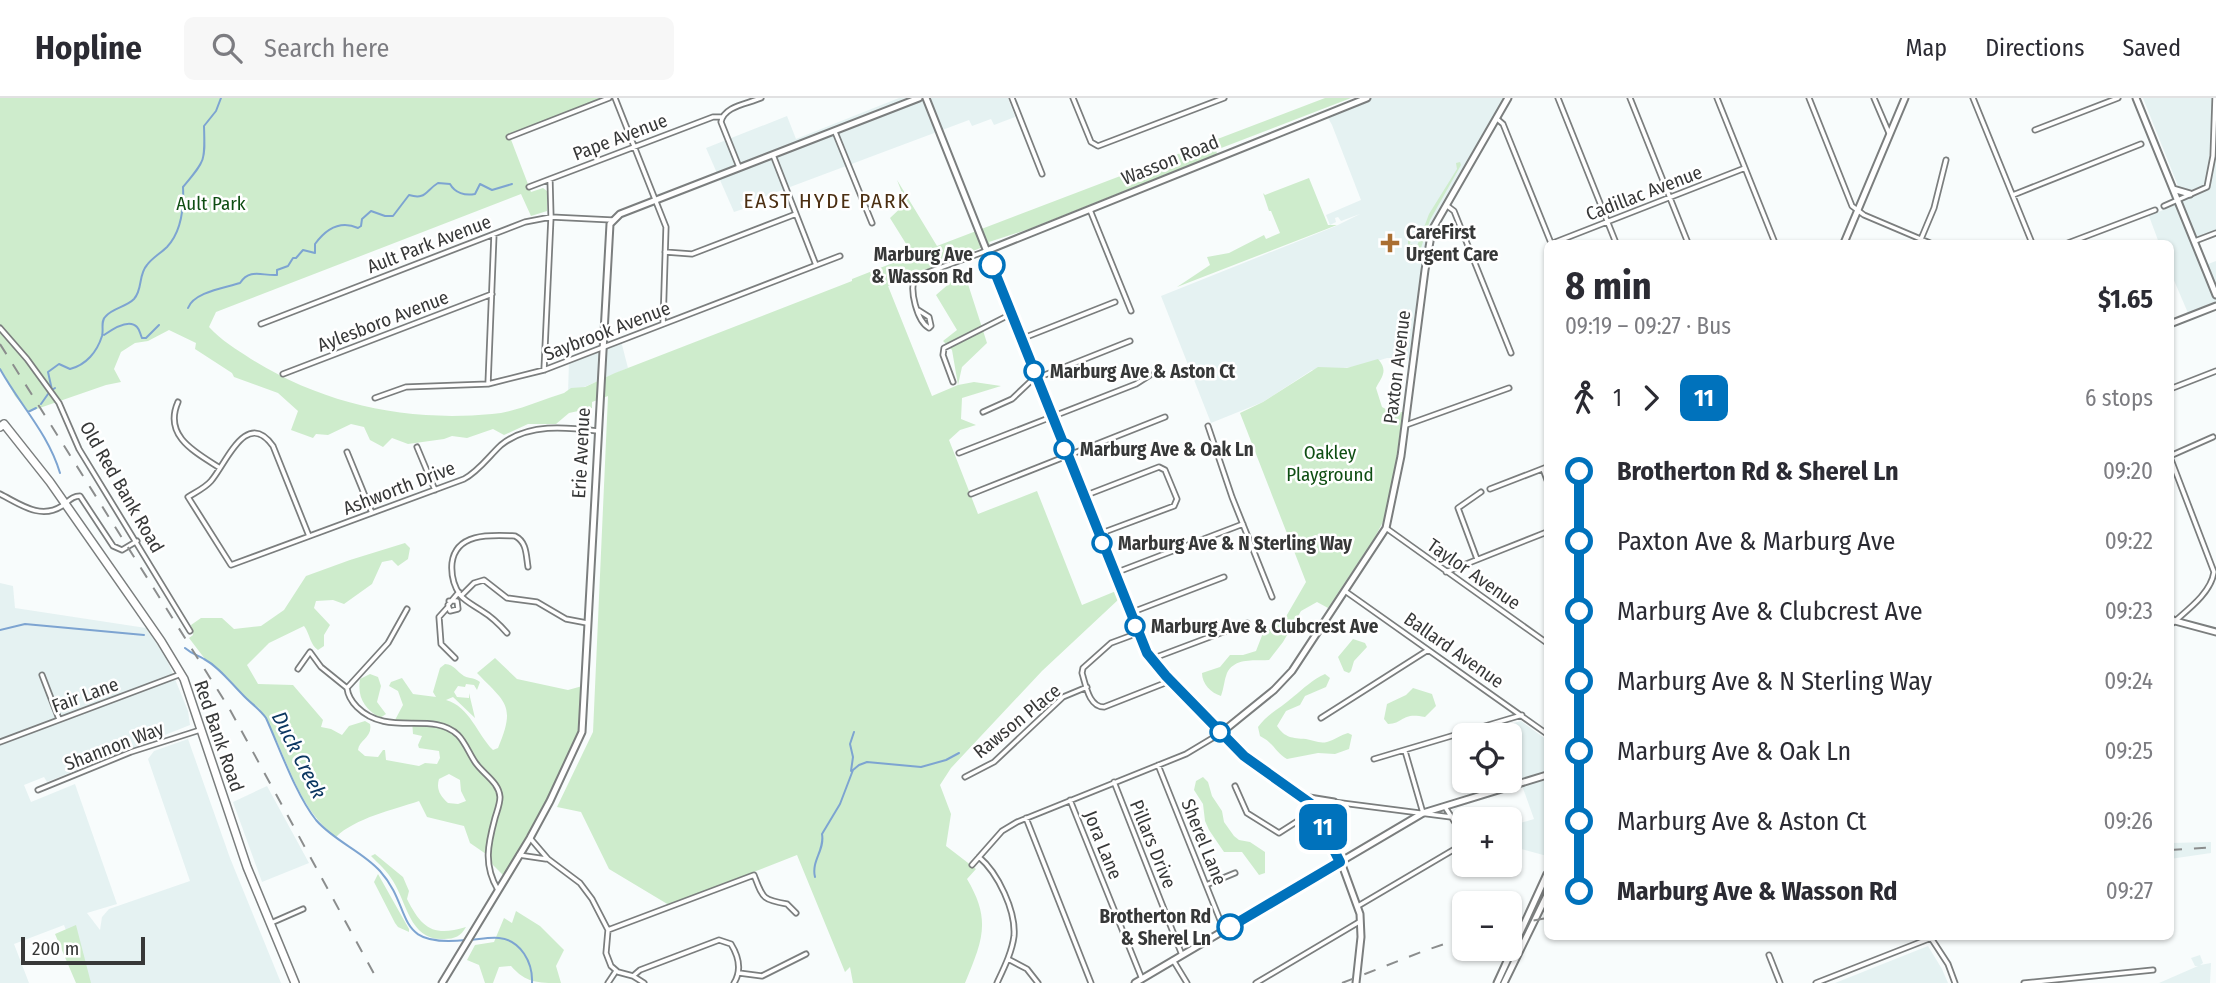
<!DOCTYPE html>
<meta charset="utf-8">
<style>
body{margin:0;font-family:"Fira Sans Condensed",sans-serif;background:#f7f7f7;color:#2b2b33;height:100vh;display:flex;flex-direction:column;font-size:26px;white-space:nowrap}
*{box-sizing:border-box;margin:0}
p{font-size:23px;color:#7c7c81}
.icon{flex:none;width:38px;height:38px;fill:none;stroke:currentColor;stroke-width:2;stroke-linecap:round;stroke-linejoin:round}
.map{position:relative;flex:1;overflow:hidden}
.drawer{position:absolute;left:1544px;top:142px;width:630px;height:700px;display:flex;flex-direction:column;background:#fff;border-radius:10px;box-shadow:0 2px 5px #0004}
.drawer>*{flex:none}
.badge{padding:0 14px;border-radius:10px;font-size:24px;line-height:46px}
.tools{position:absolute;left:1452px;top:625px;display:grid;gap:14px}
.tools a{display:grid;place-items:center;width:70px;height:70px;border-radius:10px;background:#fff;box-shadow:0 2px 5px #0004;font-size:35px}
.scale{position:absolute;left:21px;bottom:18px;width:124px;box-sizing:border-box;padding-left:7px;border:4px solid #373838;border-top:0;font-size:19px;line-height:24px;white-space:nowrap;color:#373838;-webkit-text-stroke:5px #fff;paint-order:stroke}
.map>.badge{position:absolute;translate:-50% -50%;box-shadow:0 0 0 4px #fff}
.legs{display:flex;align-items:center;gap:10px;height:77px;padding:0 21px;font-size:23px}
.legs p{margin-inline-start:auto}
.summary{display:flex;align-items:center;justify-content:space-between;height:119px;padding:0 21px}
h1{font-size:38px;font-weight:700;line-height:52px}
ul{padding:0 21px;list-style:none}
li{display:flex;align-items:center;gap:24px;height:70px;font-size:26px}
li i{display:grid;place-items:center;width:10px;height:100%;margin:0 9px;background:currentColor}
li i::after{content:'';width:18px;height:18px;margin:-9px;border:5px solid;border-radius:50%;background:#fff}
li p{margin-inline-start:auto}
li:first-child i{background:linear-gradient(#0000 50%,currentColor 0)}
li:last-child i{background:linear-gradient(currentColor 50%,#0000 0)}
header{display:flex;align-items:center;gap:42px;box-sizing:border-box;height:98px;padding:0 35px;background:#fff;border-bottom:2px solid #e1e1e2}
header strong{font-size:33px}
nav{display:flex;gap:38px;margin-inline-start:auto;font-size:24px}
.search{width:490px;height:63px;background:#f7f7f7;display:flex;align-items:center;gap:18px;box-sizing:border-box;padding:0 24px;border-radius:10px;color:#7c7c81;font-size:26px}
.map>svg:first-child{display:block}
.built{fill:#e5f2f2}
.green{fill:#ceeccc;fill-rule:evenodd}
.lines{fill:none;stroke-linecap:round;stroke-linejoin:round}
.stream{stroke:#7da4d1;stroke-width:2}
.street-casing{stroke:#7b7e7e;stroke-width:7}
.secondary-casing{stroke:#7b7e7e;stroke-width:9}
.highway-casing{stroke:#7b7e7e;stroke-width:10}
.street{stroke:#fff;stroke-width:3.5}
.secondary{stroke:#fff;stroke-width:5}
.highway{stroke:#fff;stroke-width:7}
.rail{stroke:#8b8d8d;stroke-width:2;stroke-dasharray:12 12;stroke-linecap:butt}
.line-1-casing{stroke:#fff;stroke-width:16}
.line-1{stroke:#0072bc;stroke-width:10}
.poi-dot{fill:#aa6e31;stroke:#fff;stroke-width:2.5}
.stop-1-dot{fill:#fff;stroke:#0072bc;stroke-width:3.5}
.labels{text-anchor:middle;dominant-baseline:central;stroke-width:5;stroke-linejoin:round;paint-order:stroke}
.street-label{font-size:19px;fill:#373838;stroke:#fff}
.park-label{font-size:19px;fill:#0f4e13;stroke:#fff}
.poi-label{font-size:19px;font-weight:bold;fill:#373838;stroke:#fff;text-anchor:start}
.stop-label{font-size:19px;font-weight:bold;fill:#373838;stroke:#fff;text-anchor:start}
.neighbourhood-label{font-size:21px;letter-spacing:2px;fill:#4c2f12;stroke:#fff}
.water-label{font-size:21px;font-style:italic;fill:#0c3761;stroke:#fff}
</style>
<header>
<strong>Hopline</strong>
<div class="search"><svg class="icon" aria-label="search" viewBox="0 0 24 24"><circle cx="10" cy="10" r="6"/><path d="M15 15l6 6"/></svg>Search here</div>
<nav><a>Map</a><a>Directions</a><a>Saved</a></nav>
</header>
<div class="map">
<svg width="2216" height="885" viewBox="0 0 2216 885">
<rect width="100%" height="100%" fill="#f8fcfc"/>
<path class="built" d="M899 0H1008L1015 19 994 27 991 21 972 28 969 22 755 102 753 99 740 104 743 111 734 114 706 50 787 18 796 41Z
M1367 0H1508L1435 125 1413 261 1387 260 1358 269 1312 272 1263 304 1211 325 1161 198 1336 128 1360 116 1341 123 1338 119 1335 120 1336 124 1330 127 1326 117 1361 102 1332 27 1326 16Z
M2143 0H2216V132L2197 139 2208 166 2216 163V203L2188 215 2170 173V145H2159L2149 118 2184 103Z
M621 243 628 270 568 296 569 263Z
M0 485 13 488 15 510 146 530 166 559 188 613 190 627 47 684 44 679 24 687 31 704 75 686 117 806 87 815 100 832 102 819 109 811 190 783 148 661 154 653 188 641 230 760 281 885H86L64 827 14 846 29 885H0Z
M1521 623 1547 642V758L1514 749 1510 735V728L1534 721 1510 654 1521 651 1514 625Z
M267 688 309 765 262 784 233 704Z
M2211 744V755L2170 761V745Z
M1928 848 1942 871 1948 885H1835Z
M2200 857 2203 865 2200 867 2211 865 2210 885H2159L2198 868H2195L2191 860Z"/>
<path class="green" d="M0 0H609L510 39 531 94 543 90 547 93V113L531 118 521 96 216 214 209 229C222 243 236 251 251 261 324 307 407 324 492 316 516 314 541 302 564 295L571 290 585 289 615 275 852 183V181L913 157 890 120 906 105 897 82 937 148 1325 0H1351L1216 52 1217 56 1029 131 989 144 990 146 888 188 932 298 958 287 952 252 943 243 957 232 936 197 951 184 967 183 987 245 962 269 958 287 974 284 1001 288 962 300 961 321 976 327 960 332 949 342 978 416 1037 393 1082 507 1116 493 1119 501 1042 573 951 670 940 687 951 716 946 748 976 771 967 781C992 823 982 843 965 885H853L850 869 845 874 797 757 669 807 609 771 581 714 557 709 593 634 608 298 592 304V310L569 315 556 326H528L504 337 493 331 467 340 452 338 444 341 408 346 392 340 383 349 370 342 364 329 351 326 328 337 316 336 313 340 291 332 298 313 278 295 234 279 232 275 195 251 196 245 169 232 148 243 135 245 121 254 114 271 121 284 106 287 28 314 15 298 0 271Z
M1460 64 1461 67 1430 122 1421 150 1417 152 1408 150V139L1411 140 1410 146 1417 148 1429 116 1457 71 1456 65Z
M1309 80 1328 127H1337L1177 189 1210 167 1207 159 1229 155 1264 137 1266 141 1280 135 1271 113H1269L1263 95 1265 97Z
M1378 261C1389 273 1381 280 1376 290L1382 309 1391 314H1403L1396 363 1384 422 1375 439 1328 510 1317 504 1301 513 1283 544 1269 562C1255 563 1235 559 1227 575 1224 582 1224 590 1221 598 1211 595 1202 586 1202 575L1220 569 1230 557H1243L1256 553 1263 535 1284 522 1306 484 1294 453 1288 446V438L1240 315 1263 304 1318 269 1347 270Z
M405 445 410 450 408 461 398 468 392 462 382 464 372 486 344 506 333 502 316 503 314 510 330 527 324 537V548L318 552C310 547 310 536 304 528L269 545 247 567 258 586 293 587 323 622 321 629 331 631 342 637 349 628 365 623 370 626C373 639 359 642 358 652L365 658 378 659 383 652H385L386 662 419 668 425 665 437 666 440 660 439 653 419 650 418 647 422 638 413 636 412 623 395 622 403 607 398 593 389 588 391 584 402 580 413 596 436 599 433 594 440 570 445 566C455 567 456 573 464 578 470 581 474 579 480 584L477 592 474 587 466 586 465 589 458 588 454 594 457 599 469 600V595L475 620 453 599 446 602C470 609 477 636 493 652L498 650C516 607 506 605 477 575L495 560 517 581 568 592 586 587 582 634 550 703 505 779 493 767 486 756 470 745 464 728 427 719 419 703C393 712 355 720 336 739 294 708 287 652 259 610L251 605 227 579 205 561 189 540 193 537 191 527 201 520H222L234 531 261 528 284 512 306 478 350 462ZM449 676 460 682 461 693 466 703 458 706 448 705C440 698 436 691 439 681Z
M1353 541 1365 545 1367 549 1354 563 1351 573 1349 575 1344 573 1338 559Z
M370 576 378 579 381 588 377 604 386 616 380 620C365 611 357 600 360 581Z
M1325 576 1330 580 1326 589 1305 598 1300 607 1286 613 1277 628C1285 640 1292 640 1306 641 1313 642 1319 646 1327 644 1335 642 1340 637 1348 635L1352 637 1349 651 1335 656 1318 655 1287 661C1275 654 1274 645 1260 638L1258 629C1268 615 1281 610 1293 599 1304 590 1312 582 1325 576Z
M1413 590 1432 596 1436 608 1425 619C1401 614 1405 625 1388 626L1384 621 1387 606 1406 597Z
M1203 679 1208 684 1212 698 1222 713 1224 724 1234 738 1239 742 1250 744 1265 754V775L1259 777 1242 754H1224L1209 732 1205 723 1203 706 1194 692 1196 683Z
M375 756 403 779 409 793 407 801C422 831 434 839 466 829 461 838 455 841 444 841 410 843 407 805 393 783 387 773 379 766 371 758Z
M378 776 409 831V834L398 829 395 825 374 784Z
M516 813 540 828 564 852 556 868 561 885C537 885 526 885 511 868L499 869 493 885H485L479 867 467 862 475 847 494 844 504 820 512 825Z
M76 827 91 885H76L55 836Z"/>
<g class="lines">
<path class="stream" d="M188 210C194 194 225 190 240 185 250 170 262 178 277 177V172L288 168 293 160H296L303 152 315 155V146C326 131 340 122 358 130L361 128 362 121 371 113 385 118H393L409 97C426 102 425 93 438 85L450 86C455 95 465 98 475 96L480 86 492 92 512 86
M104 237C111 232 129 220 137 229 140 232 140 236 142 240H146L159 227
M0 271C20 307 48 335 60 375
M55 290 52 292 48 274 59 266 70 271C86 267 97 254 102 238 104 231 100 223 106 218 113 210 126 209 134 201 143 191 138 177 147 167 152 160 161 155 167 149 182 133 184 110 183 89 206 61 205 64 204 28L216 13 221 0
M41 306 48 296
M28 314 36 310
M0 532 25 526 144 537
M185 550C192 556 197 557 204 561 219 569 230 584 242 596 250 605 259 610 266 620 280 651 296 697 316 722 334 743 362 753 380 773 415 812 391 850 466 842
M851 673 853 659 850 646 854 634
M815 779C811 763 825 752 822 736L840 706 853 672 859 667 867 664 921 669 946 662 959 655
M471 842C481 841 490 839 499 840 521 842 533 865 532 885"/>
<g class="street-casing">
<path id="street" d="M615 0 666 129 663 226
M1012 0 1042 76
M1073 0 1091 44 1098 48 1224 0
M1558 0 1616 145
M1630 0 1688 145
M1717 0 1775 145
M1809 0 1852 108 1864 117 1930 145
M1874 0 1889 35
M1973 0 2032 145
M1496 20 1503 26 1551 145
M2035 32 2118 0
M835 34 872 125
M509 39 609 0
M773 57 816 167
M739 69 721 24C724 8 747 6 761 0
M529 89 713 19H722
M2013 97 2141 46
M1446 107 1454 113 1511 255
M2164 108 2207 89 2213 58 2215 0
M1090 112 1131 213
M1921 141 1934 110 1946 62
M2195 143 2216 135
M1553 145 1745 70
M2068 145 2155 112
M665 154 692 156 796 116
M918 212 929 219 931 228 929 230C917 223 909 192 915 179L986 153
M261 226 525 124 551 119 612 122
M0 230 27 261 59 305 79 351 190 533
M1021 241 1115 204
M544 272 551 119 550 81
M283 276 492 196
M953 284 943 257 944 250 1011 216
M488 286 494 136
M2170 291 2216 273
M375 300 406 289 488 286 544 272 840 158
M178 304C163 338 195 354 220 370
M983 314 1012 301 1032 282 1130 243
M1406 327 1509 290
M1208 328 1232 399 1272 499
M417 349 435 392
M347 354 372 415
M959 355 1136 286 1150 277
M2170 358 2213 339
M2170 359 2214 474C2211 494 2190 510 2175 523L2170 518
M1543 371 1547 382
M1490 391 1547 369
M0 396C20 406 40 422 62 408 69 403 72 398 80 398L113 448 122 452 137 443
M971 396 1165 319
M1084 398 1159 369 1165 372 1177 401 1174 408 1099 436
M1386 430 1547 545
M309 438 273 348C246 310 226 366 211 383 205 390 196 394 188 399L231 467 464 381C479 373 489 358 501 347 528 325 566 329 598 333
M1477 461 1458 410 1481 394
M1446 474 1547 434
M1115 475 1243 426
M1345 493 1547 636
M461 498 474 485 484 482 507 500 537 504 566 521 587 525
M449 503H457L458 511 450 513 448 507 459 494
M448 509 439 519 441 546 455 560
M407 511 388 545 347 590C348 598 351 603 357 609 388 640 432 612 458 637 465 644 469 655 475 664 483 676 499 684 500 699 500 706 497 713 495 720 488 746 483 767 498 792
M1130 515 1224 479
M507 535C500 527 492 519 482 513 475 508 466 504 460 497 454 488 451 476 452 465 456 434 492 437 515 438 527 444 526 457 528 469
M1138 535 1111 545 1083 570 1082 575C1086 588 1089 609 1104 609L1170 583
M1154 560 1247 525
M298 571 310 554 321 569 347 590
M42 577 59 621
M1321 620 1428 552
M0 644 181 576
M1405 653 1423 715
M1374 661 1522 617
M1158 667 1224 832
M965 679 994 664 1063 599 1087 589
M1114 684 1182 857
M1235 688 1247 715 1279 735 1315 712 1334 704 1451 719
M38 692 131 654 200 632
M1070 702 1142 881
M1445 709 1465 740
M1026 720 1091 885
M530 740 548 761 580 785 592 801 608 832 606 855 611 868 618 874 633 878 644 885
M519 757 546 761
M979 759C998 775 1016 813 1014 838 1012 854 1004 870 997 885
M1481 766 1483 769
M972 767 1002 733 1017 724 1186 656 1221 635
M1206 787 1235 775
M1358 808 1465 745
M271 825 303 811
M608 832 754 777C763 800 762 802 787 806L796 815
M1769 857 1780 885
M1008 861 1027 871 1038 885
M1173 862 1187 885
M739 875 762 878 806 856
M633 878 640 872 719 842 731 846C739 859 742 872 734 885
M608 885 616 873
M1256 885 1359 824
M1816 885 1931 840 1948 866 1955 885
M2024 885 2153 872"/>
</g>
<g class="secondary-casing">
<path id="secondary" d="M926 0 1142 544 1166 578 1244 658 1303 699 1315 712 1341 764 1360 816 1361 839 1356 885
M2136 0 2216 197
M2173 91 2190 96
M1844 145 1905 0
M986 153 1367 0
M2170 226 2216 208
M2170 525 2175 523 2216 534
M1221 635 1274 592 1292 573 1386 430 1401 358 1425 172 1432 132 1508 0
M1303 699 1334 704
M442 885 530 740 550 703 582 634 610 126 620 116 919 0
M1135 885 1423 715 1547 677
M1497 885 1547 776
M1504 885 1547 797"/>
</g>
<g class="highway-casing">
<path id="highway" d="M0 329 4 326 50 384 136 507 161 543 184 581 247 769 295 885"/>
</g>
<use href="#street" class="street"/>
<use href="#secondary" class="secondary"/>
<use href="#highway" class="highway"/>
<path class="rail" d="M0 246 229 610 379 885
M2170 752 2216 749
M1510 827 1547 820
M1342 885 1421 854 1465 839"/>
</g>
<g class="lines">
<g class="line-1-casing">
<path id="line-1" d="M992 167 1147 555 1166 578 1244 658 1310 705 1340 764 1230 829"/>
</g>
<use href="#line-1" class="line-1"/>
</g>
<path class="poi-dot" d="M1386.5 134.5h7v7h7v7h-7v7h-7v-7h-7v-7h7z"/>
<g class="stop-1-dot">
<circle cx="992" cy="167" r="12"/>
<circle cx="1034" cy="273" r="9"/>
<circle cx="1064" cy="351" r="9"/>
<circle cx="1102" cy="445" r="9"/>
<circle cx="1135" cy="528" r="9"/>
<circle cx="1220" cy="634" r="9"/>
<circle cx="1230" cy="829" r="12"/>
</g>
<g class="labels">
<g class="street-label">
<text transform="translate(620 39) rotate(-21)">Pape Avenue</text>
<text transform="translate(1170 62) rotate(-22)">Wasson Road</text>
<text transform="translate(1644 95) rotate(-21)">Cadillac Avenue</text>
<text transform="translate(429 146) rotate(-21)">Ault Park Avenue</text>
<text transform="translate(383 223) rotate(-21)">Aylesboro Avenue</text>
<text transform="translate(607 233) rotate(-21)">Saybrook Avenue</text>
<text transform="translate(1397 269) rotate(-83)">Paxton Avenue</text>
<text transform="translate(581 355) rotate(-87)">Erie Avenue</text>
<text transform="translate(122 389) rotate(60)">Old Red Bank Road</text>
<text transform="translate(399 390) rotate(-21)">Ashworth Drive</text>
<text transform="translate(1474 476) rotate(35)">Taylor Avenue</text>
<text transform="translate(1454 552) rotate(35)">Ballard Avenue</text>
<text transform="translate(85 597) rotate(-20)">Fair Lane</text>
<text transform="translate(1017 623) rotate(-39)">Rawson Place</text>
<text transform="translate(219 638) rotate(71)">Red Bank Road</text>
<text transform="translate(114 648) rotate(-21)">Shannon Way</text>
<text transform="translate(1204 744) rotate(68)">Sherel Lane</text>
<text transform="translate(1153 746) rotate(68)">Pillars Drive</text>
<text transform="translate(1103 747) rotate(68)">Jora Lane</text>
</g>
<g class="park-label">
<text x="211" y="105">Ault Park</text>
<text x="1330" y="354">Oakley<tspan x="1330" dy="22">Playground</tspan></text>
</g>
<g class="poi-label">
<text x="1406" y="134">CareFirst<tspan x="1406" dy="22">Urgent Care</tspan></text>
</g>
<g class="stop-label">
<text x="973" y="156" text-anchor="end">Marburg Ave<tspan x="973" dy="22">&amp; Wasson Rd</tspan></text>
<text x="1050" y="273">Marburg Ave &amp; Aston Ct</text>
<text x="1080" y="351">Marburg Ave &amp; Oak Ln</text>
<text x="1118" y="445">Marburg Ave &amp; N Sterling Way</text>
<text x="1151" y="528">Marburg Ave &amp; Clubcrest Ave</text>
<text x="1211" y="818" text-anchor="end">Brotherton Rd<tspan x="1211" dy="22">&amp; Sherel Ln</tspan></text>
</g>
<g class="neighbourhood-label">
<text x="827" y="103">EAST HYDE PARK</text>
</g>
<g class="water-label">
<text transform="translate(299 657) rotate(63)">Duck Creek</text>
</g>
</g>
</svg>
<div class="tools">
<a><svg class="icon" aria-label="locate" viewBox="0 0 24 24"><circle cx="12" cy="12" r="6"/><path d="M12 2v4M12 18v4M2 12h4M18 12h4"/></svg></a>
<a>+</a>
<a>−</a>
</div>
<div class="scale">200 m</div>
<b class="badge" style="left:1323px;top:729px;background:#0072bc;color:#fff">11</b>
<section class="drawer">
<div class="summary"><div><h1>8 min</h1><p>09:19 – 09:27 · Bus</p></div><b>$1.65</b></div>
<div class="legs"><svg class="icon" aria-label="walk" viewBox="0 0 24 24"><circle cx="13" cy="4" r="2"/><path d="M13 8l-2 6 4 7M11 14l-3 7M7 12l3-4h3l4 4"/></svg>1<svg class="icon" aria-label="forward" viewBox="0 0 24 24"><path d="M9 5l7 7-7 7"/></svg><b class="badge" style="background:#0072bc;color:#fff">11</b><p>6 stops</p></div>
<ul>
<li><i style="color:#0072bc"></i><b>Brotherton Rd &amp; Sherel Ln</b><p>09:20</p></li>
<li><i style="color:#0072bc"></i><span>Paxton Ave &amp; Marburg Ave</span><p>09:22</p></li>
<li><i style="color:#0072bc"></i><span>Marburg Ave &amp; Clubcrest Ave</span><p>09:23</p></li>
<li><i style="color:#0072bc"></i><span>Marburg Ave &amp; N Sterling Way</span><p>09:24</p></li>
<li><i style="color:#0072bc"></i><span>Marburg Ave &amp; Oak Ln</span><p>09:25</p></li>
<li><i style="color:#0072bc"></i><span>Marburg Ave &amp; Aston Ct</span><p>09:26</p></li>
<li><i style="color:#0072bc"></i><b>Marburg Ave &amp; Wasson Rd</b><p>09:27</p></li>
</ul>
</section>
</div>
